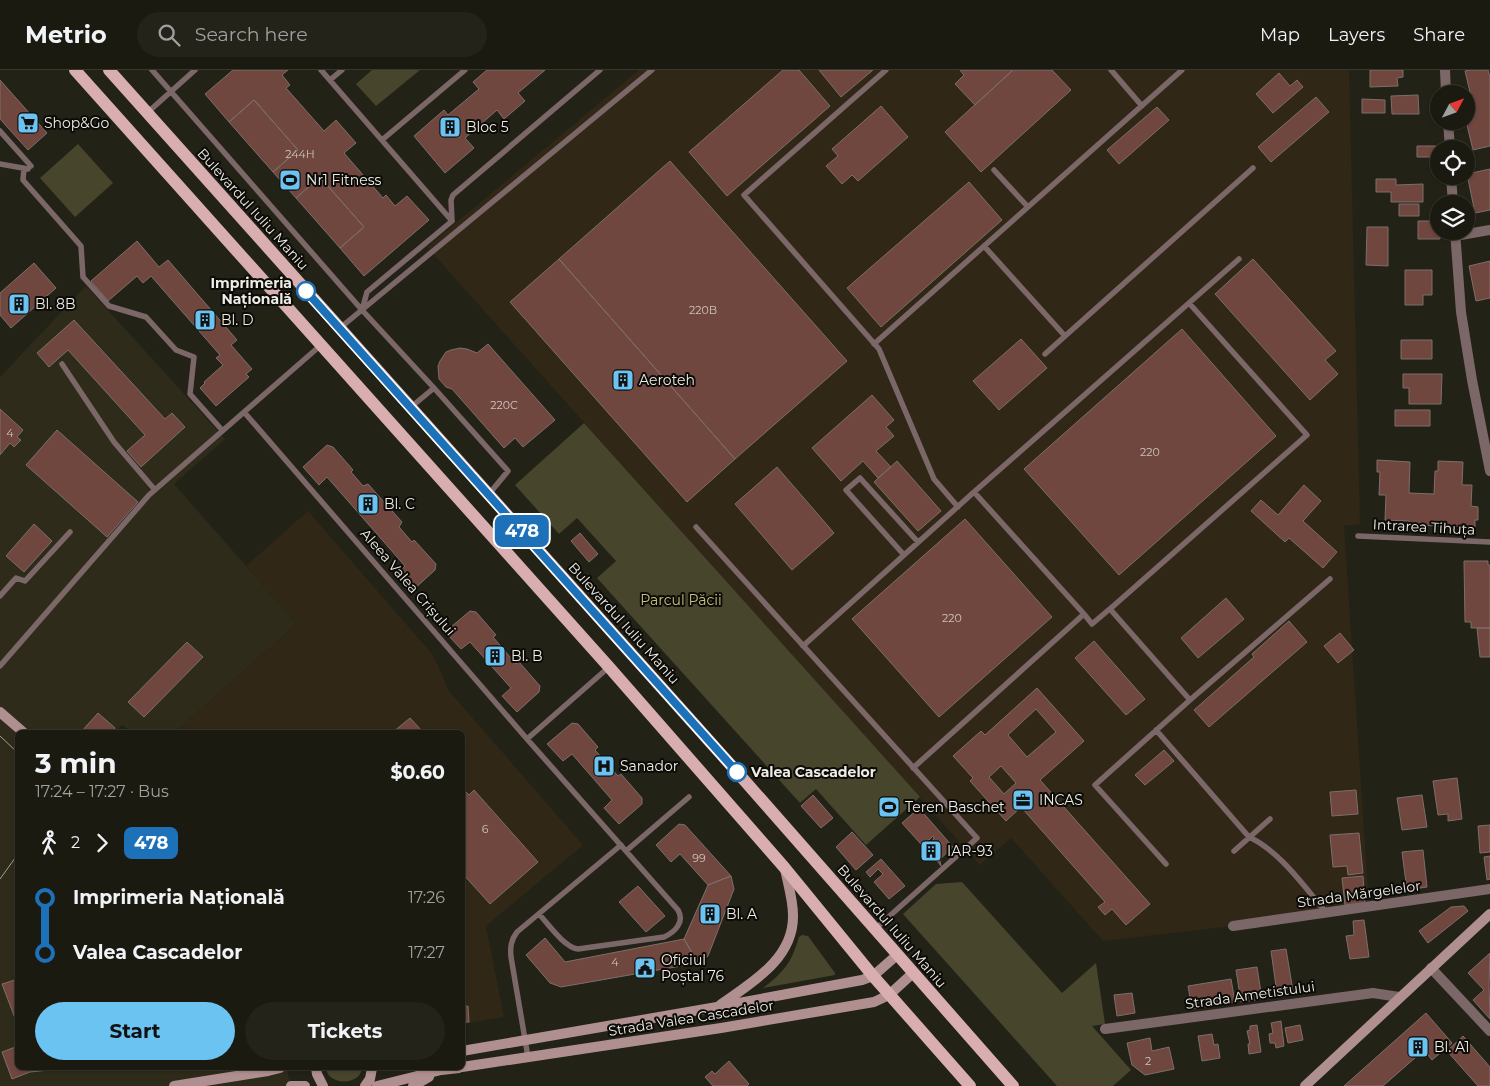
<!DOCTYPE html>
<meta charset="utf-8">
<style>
body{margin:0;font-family:Montserrat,sans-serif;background:#23231a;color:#f1f3f6;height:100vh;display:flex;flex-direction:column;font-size:19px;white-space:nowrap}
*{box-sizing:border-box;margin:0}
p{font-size:16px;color:#9fa19f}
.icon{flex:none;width:28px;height:28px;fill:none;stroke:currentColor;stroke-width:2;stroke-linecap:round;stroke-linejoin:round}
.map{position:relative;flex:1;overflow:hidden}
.side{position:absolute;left:15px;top:660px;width:450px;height:340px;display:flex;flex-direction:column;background:#1a1a11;border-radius:8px;box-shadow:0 1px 4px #0004,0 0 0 1px #383831}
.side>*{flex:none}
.badge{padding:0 10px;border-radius:8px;font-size:18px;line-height:32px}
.needle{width:32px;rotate:49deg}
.fabs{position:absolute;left:1430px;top:15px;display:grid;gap:10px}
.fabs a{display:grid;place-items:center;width:45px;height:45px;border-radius:50%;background:#1a1a11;box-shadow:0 1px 4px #0004,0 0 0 1px #383831;font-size:25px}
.map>.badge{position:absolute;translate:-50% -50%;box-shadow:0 0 0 2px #fff}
.legs{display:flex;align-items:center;gap:8px;height:55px;padding:0 20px;font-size:16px}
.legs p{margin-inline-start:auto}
.summary{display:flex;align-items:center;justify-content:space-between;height:85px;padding:0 20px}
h1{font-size:28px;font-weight:700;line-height:38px}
.action{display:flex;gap:10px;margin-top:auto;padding:10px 20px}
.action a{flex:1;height:58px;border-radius:30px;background:#6bc3f2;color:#111;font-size:20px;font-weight:700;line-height:58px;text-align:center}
.action a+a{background:#23231a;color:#f1f3f6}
ul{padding:0 20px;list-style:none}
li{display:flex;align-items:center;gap:18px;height:55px;font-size:19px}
li i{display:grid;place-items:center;width:8px;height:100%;margin:0 6px;background:currentColor}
li i::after{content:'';width:12px;height:12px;margin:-6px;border:4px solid;border-radius:50%;background:#1a1a11}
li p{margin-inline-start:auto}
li:first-child i{background:linear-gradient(#0000 50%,currentColor 0)}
li:last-child i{background:linear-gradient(currentColor 50%,#0000 0)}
header{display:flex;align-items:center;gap:30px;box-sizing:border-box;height:70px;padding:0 25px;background:#1a1a11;border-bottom:1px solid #383831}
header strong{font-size:24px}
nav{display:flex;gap:28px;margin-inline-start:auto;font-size:18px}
.search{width:350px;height:45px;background:#23231a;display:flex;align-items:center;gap:12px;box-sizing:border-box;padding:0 18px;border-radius:28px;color:#9fa19f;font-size:19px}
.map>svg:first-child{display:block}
.built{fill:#2e2b1a}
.industrial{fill:#302717}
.green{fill:#48452d}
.building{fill:#70473f;stroke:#7d6e6b;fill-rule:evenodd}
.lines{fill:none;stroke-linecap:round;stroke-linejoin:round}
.lane{stroke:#7c6768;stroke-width:5.5}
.street{stroke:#7c6768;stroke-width:10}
.secondary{stroke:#b08f90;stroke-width:10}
.primary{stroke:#d8aeb0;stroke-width:12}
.tram{stroke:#a1a098;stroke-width:1}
.line-1-casing{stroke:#fff;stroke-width:11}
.line-1{stroke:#1d71b8;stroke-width:8}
.stop-1-dot{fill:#fff;stroke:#1d71b8;stroke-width:2.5}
.labels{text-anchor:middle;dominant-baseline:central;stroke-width:4;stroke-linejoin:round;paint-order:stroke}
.number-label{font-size:11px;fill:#cec3bc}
.poi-label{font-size:14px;fill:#edece5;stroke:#0c0b07;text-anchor:start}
.street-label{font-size:14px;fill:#edece5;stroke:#0c0b07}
.stop-label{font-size:14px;font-weight:bold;fill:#edece5;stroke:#0c0b07;text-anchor:end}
.park-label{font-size:14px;fill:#cdc27e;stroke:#0c0b07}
</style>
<header>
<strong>Metrio</strong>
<div class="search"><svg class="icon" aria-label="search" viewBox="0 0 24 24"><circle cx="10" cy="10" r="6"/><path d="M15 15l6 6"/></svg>Search here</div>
<nav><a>Map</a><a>Layers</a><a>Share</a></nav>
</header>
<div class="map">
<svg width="1490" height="1016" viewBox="0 0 1490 1016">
<rect width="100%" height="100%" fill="#232217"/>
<path class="built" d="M86 216 225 369 174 414 297 554 175 662H131L122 655 115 662H18V998H287L290 1016H0V307Z"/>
<path class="industrial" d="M639 0H1349L1360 454 1344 456 1369 837 1233 856 1103 871 1011 768 980 795 427 177Z
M308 441 433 585 449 621 583 775 486 856 504 947 463 954 462 662H175L297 554 246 496Z"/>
<path class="green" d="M372 0H420L376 36 356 14Z
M78 74 113 113 75 147 40 108Z
M584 353 920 727 866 775 816 719 800 733 597 508 616 491 577 448 559 464 515 415Z
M962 812 1062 923 1096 893 1105 954 1092 956 1131 1000 1113 1016H1057L903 844 936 814Z
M802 865 808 866 835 903V905L763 918C774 910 787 898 792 886 795 880 797 873 799 867Z
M326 998H362C360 1016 328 1016 326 998Z"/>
<path class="building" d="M233 0H288L282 5 290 15 286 18 324 61 336 50 356 73 344 83 383 128 386 125 395 136 407 126 429 150 364 206 340 178 364 157 320 107 296 128 273 102 298 80 254 30 229 52 205 24Z
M487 0H545L518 23 525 31 504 49 497 40 465 68 474 78 445 103 414 66 444 40 448 45 479 19 473 12Z
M783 0H799L830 36 727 126 689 82Z
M819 0H873L841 27Z
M960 0H1013L975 35 955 14 964 5Z
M1013 0H1052L1071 20 981 102 945 62Z
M1370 0H1403V7L1397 8 1398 16 1370 17Z
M1470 0H1488L1490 7V76L1473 80 1466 51V45L1475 43 1465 1Z
M1279 3 1290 16 1297 10 1303 17 1273 43 1256 24Z
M0 10 47 63 28 80 0 49Z
M1418 25 1419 44H1392L1391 26Z
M1316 27 1329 42 1271 92 1258 77Z
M1362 29 1385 30V43H1362Z
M254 30 298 80 273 102 229 52Z
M881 36 908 67 858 111 852 105 842 114 826 96 838 86 832 79Z
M1157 37 1169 50 1119 94 1107 80Z
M1417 76H1438V87H1417Z
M670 91 847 291 735 389 559 189Z
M1490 99V140L1475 143 1467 104Z
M320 107 364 157 340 178 296 128Z
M1376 109H1396V115L1423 114V132H1391V122H1376Z
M969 112 1002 150 881 257 847 218Z
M1399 134H1419V146H1399Z
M1418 151H1439L1440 169H1418Z
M1367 157H1388V196L1366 195Z
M137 171 159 197 168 190 237 270 231 275 252 299 246 304 249 307 216 336 200 318 205 313 204 312 223 295 216 288 220 285 151 206 143 213 137 206 108 231 91 211Z
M559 189 735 389 687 432 510 232Z
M1253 189 1336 281 1325 290 1338 304 1310 330 1215 224Z
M1490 191V228L1476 231 1469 196Z
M34 193 56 218 11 258 0 245V223Z
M1405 200H1432V225H1423V235H1405Z
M74 250 165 349 172 343 185 357 141 397 127 381 145 365 68 280 49 297 37 283Z
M1182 259 1276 366 1119 505 1024 399Z
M1021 269 1047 298 999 340 973 311Z
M1401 270H1432V289H1401Z
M488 274 555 350 523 377 515 368 504 378 452 319 446 317 439 309 438 296 440 291 446 282 451 280 460 278 467 279 477 283Z
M1403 304H1442L1441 334H1409V318H1403Z
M872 325 894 350 886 357 894 366 876 381 891 397 878 408 863 391 841 411 812 378Z
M0 339 23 360 17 367 21 370 14 377 10 373 0 385Z
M1395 340H1430V356H1395Z
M57 360 138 432 107 467 26 395Z
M327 375 333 377 353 400 351 402 363 416 368 414 402 452 399 457 412 472 414 470 436 494 435 500 412 521 397 504 405 496 327 407 319 415 303 397Z
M1377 390 1410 392 1409 423 1434 424 1435 401H1438V391L1463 392 1462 415H1472L1471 436 1478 437V450H1475V457L1409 455V451L1385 450 1386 425H1379L1380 402H1377Z
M897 391 941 441 918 461 874 412Z
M777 397 834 463 792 500 735 434Z
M1304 415 1321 431 1303 451 1337 482 1323 498 1289 468 1285 472 1251 441 1261 430 1278 445Z
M965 449 1052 547 939 647 852 549Z
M34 454 52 471 24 502 6 486Z
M580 463 598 484 589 492 571 471Z
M1464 491H1488V495H1490V558H1471V552H1465Z
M1226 528 1244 549 1198 588 1181 568Z
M470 541 476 542 496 565 493 567 516 594 519 592 540 616 539 622 517 642 502 626 511 618 470 572 461 579 445 562Z
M1289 551 1307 572 1209 657 1194 640 1254 587 1252 584Z
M1477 558H1490V587H1480Z
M1340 563 1354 580 1338 593 1324 576Z
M1094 571 1145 629 1126 645 1075 588Z
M187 572 203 587 144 647 128 632Z
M1037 618 1084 671 1040 710 1150 834 1126 855 1112 839 1105 845 1098 837 1105 832 1021 737 1006 751 970 711 973 708 953 686 981 661 985 665ZM1036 639 1056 662 1027 687 1008 665ZM1001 696 1016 713 1004 724 989 707Z
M98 643 115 658 112 662H81Z
M410 648 423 662H393Z
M572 653 578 654 598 677 595 680 618 706 621 704 642 728V734L619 754 604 738 612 730 572 684 563 691 547 674Z
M1164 680 1174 691 1145 715 1135 705Z
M1457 708 1462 749 1448 751V744L1438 745 1433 711Z
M462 718 469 725 474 720 538 792 490 834 462 803Z
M1356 720 1358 744 1332 746 1330 722Z
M813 725 833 748 821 758 801 736Z
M1422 725 1427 757 1402 760 1397 728Z
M919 738 953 777 937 792 902 753Z
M679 754 685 755 731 806 708 815 680 784 671 792 656 775Z
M1490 755V782L1480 783 1478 756Z
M852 762 873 785 856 800 836 777Z
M1359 763 1363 803 1348 805 1347 796 1333 797 1330 765Z
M933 766 934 768 932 771 934 776 940 771 942 774 939 782 940 785 939 786 941 796 933 785 924 782 923 779 930 778 928 773 924 772 923 771 929 770Z
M1423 780 1427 817 1407 820 1402 782Z
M1490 786V809L1487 810 1484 787Z
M881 789 905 816 889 829 874 812 883 804 878 799 870 807 866 802Z
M731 806 734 819 708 886 698 893 684 869 708 815Z
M1363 806 1365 833 1345 835 1342 808Z
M638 816 665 846 646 862 619 832Z
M1464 836 1468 841 1428 873 1419 861 1451 837Z
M1364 850 1369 887 1350 889 1346 866 1354 865 1353 851Z
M545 868 565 892 684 869 698 893 561 917 550 913 526 885Z
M1286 879 1293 921 1277 923 1271 881Z
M1490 883 1489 915 1490 949 1473 930 1484 920 1468 903Z
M1257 897 1262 929 1241 932 1236 900Z
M18 909V956L2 914Z
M1231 909 1235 932 1192 939 1188 916Z
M1132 923 1135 943 1117 946 1114 925Z
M468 936 469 952H462V937Z
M1426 943 1452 973 1432 990 1424 980 1383 1016H1344Z
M1281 951 1284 976 1276 978 1275 973H1270L1269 964 1273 963 1271 953Z
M1257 955 1261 982 1249 984 1248 974H1250L1247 961 1250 960V956Z
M1300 955 1303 970 1288 973 1285 958Z
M1212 964 1214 975 1218 974 1220 988 1202 991 1198 966Z
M1463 966 1490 997V1016H1478L1447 981Z
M1150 968 1152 981 1169 977 1174 999 1145 1005 1132 995 1127 973Z
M18 976V998H70L30 1002 12 1009 2 982Z
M729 991 749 1014 747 1016H713L705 1007 712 1001 715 1004Z"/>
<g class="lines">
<path class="lane" d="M152 0 362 240 434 318 508 401 489 424
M321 0 452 151
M886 0 744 125 879 279 934 409 958 437
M1111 0 1142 36
M330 10 342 0
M147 43 195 0
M0 61 31 96
M382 70 465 0
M0 94 28 99
M24 98 23 110 81 176 83 207 109 236 146 247 176 280 194 287 190 324 222 360
M994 100 1028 137
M452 151 451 130 453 125 600 0
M984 176 1065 266
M362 240 367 222 452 151
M340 258 652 0
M874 274 1182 0
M1045 284 1253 98
M62 294 114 372 155 420
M411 337 434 318
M244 342 527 669 678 840C685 852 675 862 664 867L578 879C564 877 549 855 539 844
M974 422 1239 189
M696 457 977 768 875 859
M1358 466 1490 472
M904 485 846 420 860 408 918 472
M0 526 16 508 25 511 70 462
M1084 544 1092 554 1112 537
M803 576 974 422 1084 544 913 698
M0 596 149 425 321 275
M1190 630 1330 509
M1156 660 1249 767C1281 782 1304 817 1327 843
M527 669 609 597
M626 781 689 727
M1234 781 1270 749
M1166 794 1095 715 1190 630 1110 539 1307 365 1189 233
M528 987 511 887C510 877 511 870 517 862L621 775"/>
<path class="street" d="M1445 0 1446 24
M1448 51 1450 79
M1451 106 1453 134
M1455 161 1461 242 1472 310 1490 401
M1455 166 1490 160
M1233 856 1490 819
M1431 898 1490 961
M1105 959 1373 923 1399 927"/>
<path class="secondary" d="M0 642 23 662
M720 935C751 913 794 889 793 845 793 830 788 814 785 799
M462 981 717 937 862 910 873 906 897 885
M462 997 721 958 874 932 889 925 913 903
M316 998 317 1004 323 1016
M174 1016 268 1001 280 998
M291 1016H305
M365 1016 370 1009 372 998
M377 1016 441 1000 459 998
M413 1016 429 1007
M1305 1016 1490 844"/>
<path class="primary" d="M75 0 609 597 784 797 873 906 970 1016
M109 0 737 702 1013 1016"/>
<path class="tram" d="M0 666 18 683
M0 809 18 784"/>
</g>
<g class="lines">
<g class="line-1-casing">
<path id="line-1" d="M306 221 737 702"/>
</g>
<use href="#line-1" class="line-1"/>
</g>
<defs>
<g id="supermarket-square" transform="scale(1.125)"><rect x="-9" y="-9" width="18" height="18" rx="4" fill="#6bc3f2" stroke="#0c0b07"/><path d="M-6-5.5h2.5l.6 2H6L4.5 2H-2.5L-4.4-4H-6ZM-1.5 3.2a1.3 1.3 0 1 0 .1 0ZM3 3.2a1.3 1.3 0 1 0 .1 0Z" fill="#111"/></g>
<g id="building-square" transform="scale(1.125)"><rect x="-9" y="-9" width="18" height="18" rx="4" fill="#6bc3f2" stroke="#0c0b07"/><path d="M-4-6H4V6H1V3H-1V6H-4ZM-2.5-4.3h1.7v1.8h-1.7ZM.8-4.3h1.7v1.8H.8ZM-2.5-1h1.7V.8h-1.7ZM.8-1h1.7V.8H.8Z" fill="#111"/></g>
<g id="stadium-square" transform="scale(1.125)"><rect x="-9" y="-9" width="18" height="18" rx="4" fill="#6bc3f2" stroke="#0c0b07"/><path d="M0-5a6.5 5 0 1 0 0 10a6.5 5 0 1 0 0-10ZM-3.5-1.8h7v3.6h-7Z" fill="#111"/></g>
<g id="hospital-square" transform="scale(1.125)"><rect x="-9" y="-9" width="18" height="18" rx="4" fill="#6bc3f2" stroke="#0c0b07"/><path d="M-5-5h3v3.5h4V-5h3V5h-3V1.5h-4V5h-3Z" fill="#111"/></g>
<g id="office-square" transform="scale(1.125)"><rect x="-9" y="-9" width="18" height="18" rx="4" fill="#6bc3f2" stroke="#0c0b07"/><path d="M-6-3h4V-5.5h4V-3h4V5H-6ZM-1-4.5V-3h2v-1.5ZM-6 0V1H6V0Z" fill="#111"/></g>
<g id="civic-square" transform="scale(1.125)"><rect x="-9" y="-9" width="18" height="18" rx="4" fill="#6bc3f2" stroke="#0c0b07"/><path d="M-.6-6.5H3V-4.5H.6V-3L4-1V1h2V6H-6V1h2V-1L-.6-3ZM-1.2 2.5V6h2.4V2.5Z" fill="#111"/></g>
</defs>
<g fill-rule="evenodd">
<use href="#supermarket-square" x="28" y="53"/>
<use href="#building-square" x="450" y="57"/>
<use href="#stadium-square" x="290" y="110"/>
<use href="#building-square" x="19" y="234"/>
<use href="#building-square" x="205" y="250"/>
<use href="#building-square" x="623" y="310"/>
<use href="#building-square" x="368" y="434"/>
<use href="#building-square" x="495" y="586"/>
<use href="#hospital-square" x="604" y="696"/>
<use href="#office-square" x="1023" y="730"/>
<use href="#stadium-square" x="889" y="737"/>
<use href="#building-square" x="931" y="781"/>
<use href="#building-square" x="710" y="844"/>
<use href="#civic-square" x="645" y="898"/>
<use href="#building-square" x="1418" y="977"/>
</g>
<g class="stop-1-dot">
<circle cx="306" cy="221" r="9"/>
<circle cx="737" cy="702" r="9"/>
</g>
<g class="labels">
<g class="number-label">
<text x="300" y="84">244H</text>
<text x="703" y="240">220B</text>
<text x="504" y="335">220C</text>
<text x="10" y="363">4</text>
<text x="1150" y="382">220</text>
<text x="952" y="548">220</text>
<text x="485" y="759">6</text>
<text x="699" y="788">99</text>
<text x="615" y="892">4</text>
<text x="1148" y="991">2</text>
</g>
<g class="poi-label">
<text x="44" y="53">Shop&amp;Go</text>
<text x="466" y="57">Bloc 5</text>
<text x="306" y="110">Nr1 Fitness</text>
<text x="35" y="234">Bl. 8B</text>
<text x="221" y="250">Bl. D</text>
<text x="639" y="310">Aeroteh</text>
<text x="384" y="434">Bl. C</text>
<text x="511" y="586">Bl. B</text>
<text x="620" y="696">Sanador</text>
<text x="1039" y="730">INCAS</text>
<text x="905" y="737">Teren Baschet</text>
<text x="947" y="781">IAR-93</text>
<text x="726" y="844">Bl. A</text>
<text x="661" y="890">Oficiul<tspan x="661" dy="16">Poștal 76</tspan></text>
<text x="1434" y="977">Bl. A1</text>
</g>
<g class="street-label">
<text transform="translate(253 139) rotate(48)">Bulevardul Iuliu Maniu</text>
<text transform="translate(1424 457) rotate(3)">Intrarea Tihuța</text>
<text transform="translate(408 512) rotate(49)">Aleea Valea Crișului</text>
<text transform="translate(624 553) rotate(48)">Bulevardul Iuliu Maniu</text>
<text transform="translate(1359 824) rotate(-8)">Strada Mărgelelor</text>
<text transform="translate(892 856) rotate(49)">Bulevardul Iuliu Maniu</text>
<text transform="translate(1250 925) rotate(-8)">Strada Ametistului</text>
<text transform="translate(691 948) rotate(-9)">Strada Valea Cascadelor</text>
</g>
<g class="stop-label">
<text x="292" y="213">Imprimeria<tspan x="292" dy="16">Națională</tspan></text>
<text x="751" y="702" text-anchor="start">Valea Cascadelor</text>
</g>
<g class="park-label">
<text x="681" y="530">Parcul Păcii</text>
</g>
</g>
</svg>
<div class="fabs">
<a><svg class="needle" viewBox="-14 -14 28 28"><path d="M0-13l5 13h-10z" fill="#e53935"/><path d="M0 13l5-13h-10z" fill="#9fa19f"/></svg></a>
<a><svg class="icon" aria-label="locate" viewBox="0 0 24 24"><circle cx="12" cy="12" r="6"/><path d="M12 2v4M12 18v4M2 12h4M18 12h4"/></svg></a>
<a><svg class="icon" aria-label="layers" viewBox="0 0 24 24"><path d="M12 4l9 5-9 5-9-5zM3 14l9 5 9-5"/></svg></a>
</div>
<b class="badge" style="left:522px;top:461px;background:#1d71b8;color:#fff">478</b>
<section class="side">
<div class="summary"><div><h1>3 min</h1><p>17:24 – 17:27 · Bus</p></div><b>$0.60</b></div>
<div class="legs"><svg class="icon" aria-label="walk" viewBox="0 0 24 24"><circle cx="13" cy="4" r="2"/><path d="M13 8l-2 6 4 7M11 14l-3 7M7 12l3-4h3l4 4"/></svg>2<svg class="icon" aria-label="forward" viewBox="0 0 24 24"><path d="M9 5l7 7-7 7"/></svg><b class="badge" style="background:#1d71b8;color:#fff">478</b></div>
<ul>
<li><i style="color:#1d71b8"></i><b>Imprimeria Națională</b><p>17:26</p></li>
<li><i style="color:#1d71b8"></i><b>Valea Cascadelor</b><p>17:27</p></li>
</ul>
<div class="action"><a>Start</a><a>Tickets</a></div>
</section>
</div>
